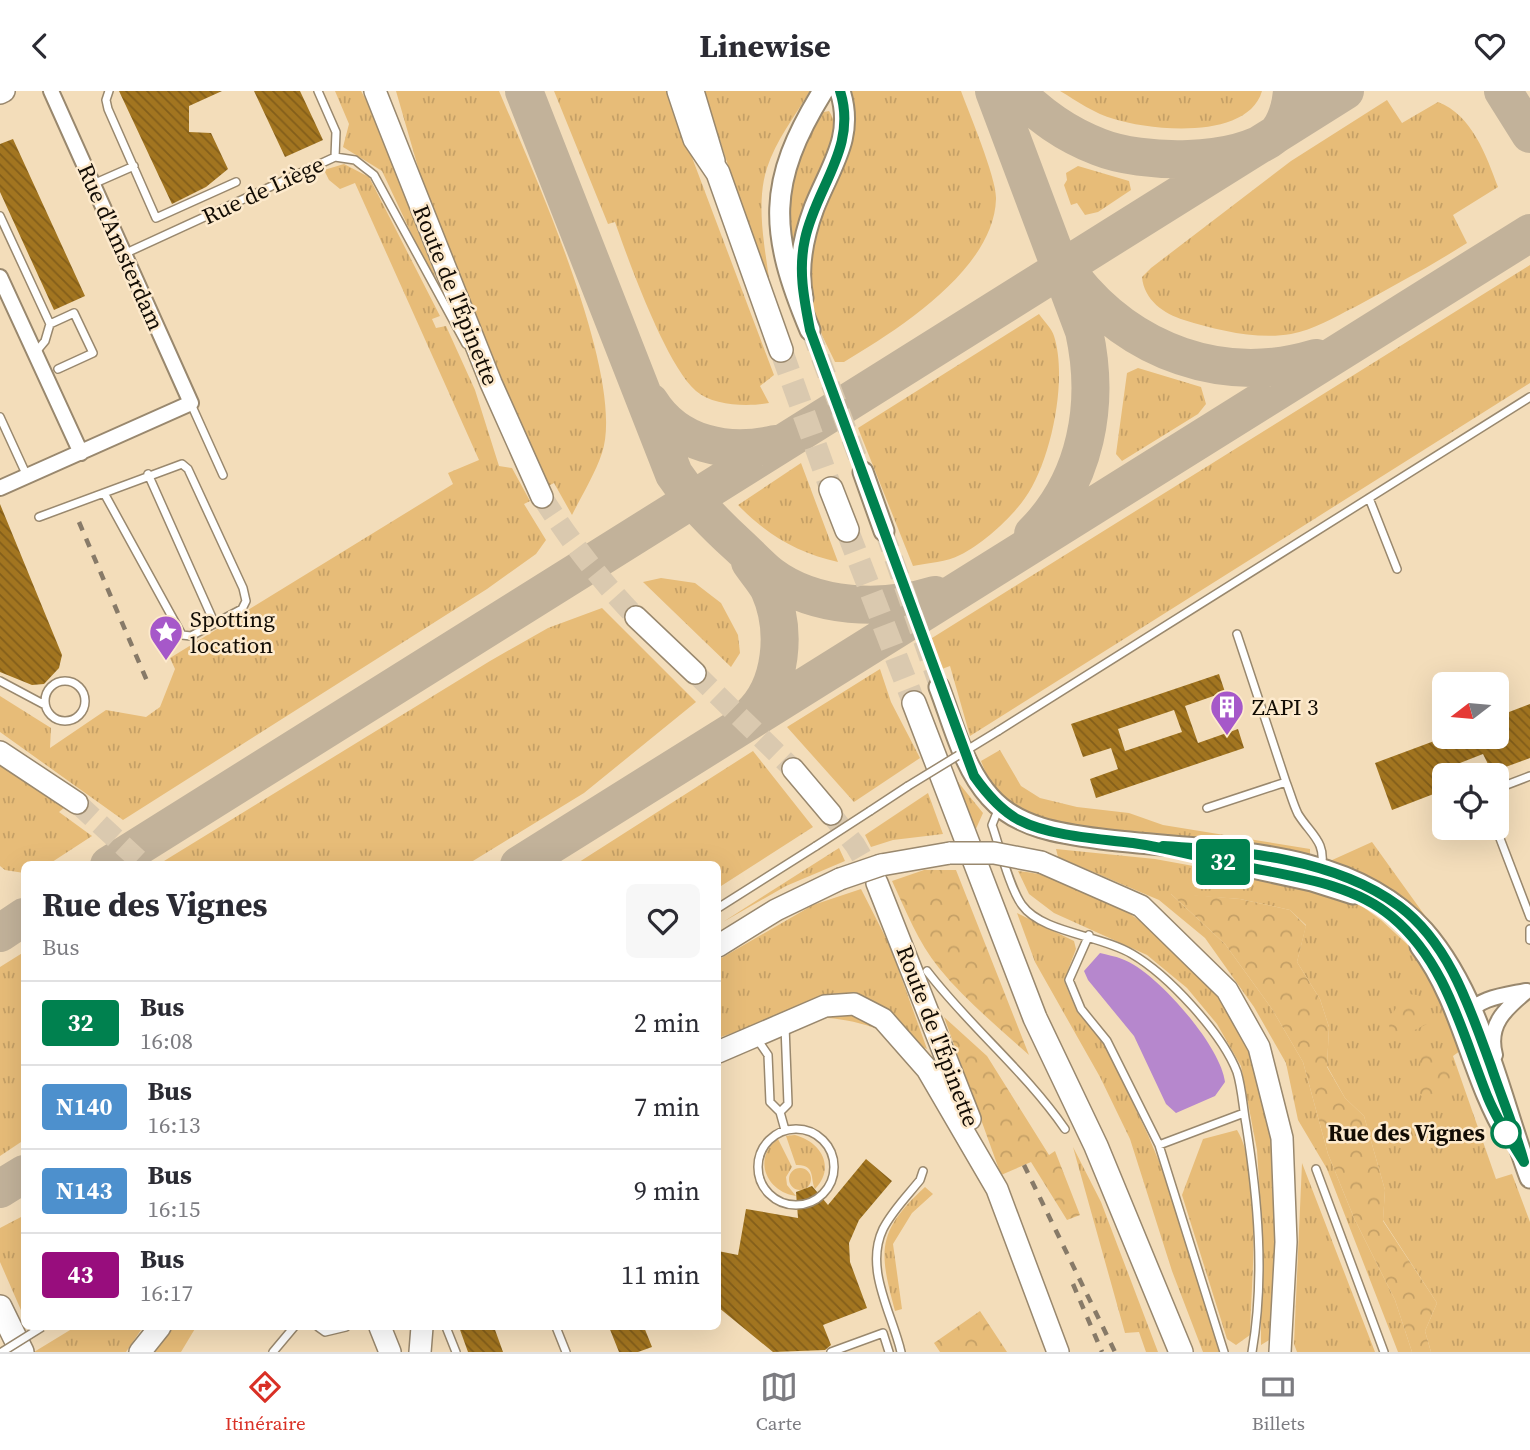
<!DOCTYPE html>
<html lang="fr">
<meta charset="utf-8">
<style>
body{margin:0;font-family:"Source Serif 4",serif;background:#f7f7f7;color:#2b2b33;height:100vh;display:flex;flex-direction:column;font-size:26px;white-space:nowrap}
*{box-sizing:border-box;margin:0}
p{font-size:23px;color:#7c7c81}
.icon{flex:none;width:38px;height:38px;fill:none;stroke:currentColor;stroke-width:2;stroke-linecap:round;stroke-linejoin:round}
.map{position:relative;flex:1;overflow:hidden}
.panel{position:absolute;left:21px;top:770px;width:700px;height:469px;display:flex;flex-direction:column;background:#fff;border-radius:10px;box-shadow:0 7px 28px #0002}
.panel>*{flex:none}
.badge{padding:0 14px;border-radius:5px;font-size:24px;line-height:46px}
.needle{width:46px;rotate:254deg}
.controls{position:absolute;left:1432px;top:581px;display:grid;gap:14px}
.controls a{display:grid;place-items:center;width:77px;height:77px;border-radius:10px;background:#fff;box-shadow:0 7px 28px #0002;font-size:35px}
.map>.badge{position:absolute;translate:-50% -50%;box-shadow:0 0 0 4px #fff}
.round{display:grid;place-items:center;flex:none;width:74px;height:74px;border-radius:10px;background:#f7f7f7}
.headline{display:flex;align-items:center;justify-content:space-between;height:119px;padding:0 21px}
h1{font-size:33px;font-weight:700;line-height:52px}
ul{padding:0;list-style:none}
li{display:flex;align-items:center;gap:21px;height:84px;padding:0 21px;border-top:2px solid #e1e1e2}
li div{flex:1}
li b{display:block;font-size:26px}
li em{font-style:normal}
li .badge{min-width:77px;font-weight:700;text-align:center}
header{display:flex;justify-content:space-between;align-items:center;height:91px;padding:0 21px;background:#fff;font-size:32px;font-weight:700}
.dock{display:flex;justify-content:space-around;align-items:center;height:98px;border-top:2px solid #e1e1e2;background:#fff;font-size:19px;color:#7c7c81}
.dock a{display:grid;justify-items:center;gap:4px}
.dock .active{color:#d93025}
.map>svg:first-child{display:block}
.built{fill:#f3ddba;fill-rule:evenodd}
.grass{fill:url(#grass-tufts)}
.forest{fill:url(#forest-crowns)}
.water{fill:#b687cd}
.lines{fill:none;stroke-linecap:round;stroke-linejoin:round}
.taxiway{stroke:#c2b29a;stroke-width:38}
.building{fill:url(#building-back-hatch);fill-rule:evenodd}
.tertiary-tunnel{stroke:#dac9af;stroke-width:19;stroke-dasharray:19 10;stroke-linecap:butt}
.secondary-tunnel{stroke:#dac9af;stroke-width:21;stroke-dasharray:21 10;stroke-linecap:butt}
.primary-tunnel{stroke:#dac9af;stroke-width:23;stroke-dasharray:23 11;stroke-linecap:butt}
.service-casing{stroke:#99886e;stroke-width:10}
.minor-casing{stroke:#99886e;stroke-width:18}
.tertiary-casing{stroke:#99886e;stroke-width:23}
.secondary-casing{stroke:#99886e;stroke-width:24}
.primary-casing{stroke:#99886e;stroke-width:26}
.service{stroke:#fff;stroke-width:7}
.minor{stroke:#fff;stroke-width:14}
.tertiary{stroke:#fff;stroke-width:19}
.secondary{stroke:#fff;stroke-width:21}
.primary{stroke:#fff;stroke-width:23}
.rail{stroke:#877a68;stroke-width:4.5;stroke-dasharray:9 9;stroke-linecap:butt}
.service-bridge-casing{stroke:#99886e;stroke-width:10;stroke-linecap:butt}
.secondary-bridge-casing{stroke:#99886e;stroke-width:24;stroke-linecap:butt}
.service-bridge{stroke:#fff;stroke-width:7}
.secondary-bridge{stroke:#fff;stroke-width:21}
.line-casing{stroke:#fff;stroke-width:16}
.line{stroke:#00814f;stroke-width:10}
.stop-dot{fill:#fff;stroke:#00814f;stroke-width:3.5}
.labels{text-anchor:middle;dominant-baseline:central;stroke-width:5;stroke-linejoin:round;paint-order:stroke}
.street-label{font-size:23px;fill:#120c04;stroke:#fdeacd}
.poi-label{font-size:23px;fill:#120c04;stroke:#fdeacd;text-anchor:start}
.stop-label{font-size:23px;font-weight:bold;fill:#120c04;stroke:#fdeacd;text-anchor:end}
</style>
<header><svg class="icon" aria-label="back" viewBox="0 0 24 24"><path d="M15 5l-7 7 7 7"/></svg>Linewise<svg class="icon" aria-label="heart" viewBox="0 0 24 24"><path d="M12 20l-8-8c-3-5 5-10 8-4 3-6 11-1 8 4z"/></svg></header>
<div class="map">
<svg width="1530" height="1261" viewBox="0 0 1530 1261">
<defs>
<pattern id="grass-tufts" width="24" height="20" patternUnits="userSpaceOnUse" patternTransform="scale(1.75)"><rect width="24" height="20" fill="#e7bc78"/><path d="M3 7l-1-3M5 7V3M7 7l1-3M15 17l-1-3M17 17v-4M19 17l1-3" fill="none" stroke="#c5a066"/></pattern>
<pattern id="forest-crowns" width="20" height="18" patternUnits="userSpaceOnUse" patternTransform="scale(1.75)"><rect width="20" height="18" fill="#e7bc78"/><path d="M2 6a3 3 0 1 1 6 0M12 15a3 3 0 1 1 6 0" fill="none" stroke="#c5a066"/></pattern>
<pattern id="building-back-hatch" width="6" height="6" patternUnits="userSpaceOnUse" patternTransform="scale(1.75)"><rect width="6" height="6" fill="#a27520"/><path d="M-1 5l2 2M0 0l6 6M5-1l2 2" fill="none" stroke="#835e1a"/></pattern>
</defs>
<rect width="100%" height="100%" fill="#fdeacd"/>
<path class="built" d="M0 0H1530V1261H0ZM1444 593H1496V646H1444ZM1444 684H1496V737H1444ZM24 774H718V1236H24Z"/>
<path class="grass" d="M335 0H361L377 28 450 225 382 80 343 56 349 33Z
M396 0H499C531 76 627 286 602 362 595 383 582 404 572 424L554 392 548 395 539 373 527 362 428 111Z
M554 0H667L774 284 760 295 769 312C748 316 713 315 696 300 666 274 629 171 615 131L608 133Z
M704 0H810C795 25 776 49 767 77 756 111 764 152 769 187L765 189Z
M847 0H961C969 22 997 88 996 108 994 178 899 238 844 271H835L812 224 807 186 812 141 852 46Z
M1060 0H1262C1248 49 1152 40 1114 28 1095 23 1077 10 1060 0Z
M1387 9 1402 32 1438 11C1472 24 1486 64 1498 96L1453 124 1467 152C1431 175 1393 195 1355 216 1334 226 1314 239 1291 243 1257 249 1216 239 1184 229 1164 223 1144 209 1142 186L1151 177 1291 70Z
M829 20C848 47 809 99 801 127 796 142 794 159 792 175L786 96 819 22Z
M344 73 369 86 440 225 432 228 436 237 446 235 475 299 499 375 512 377 530 410 524 413 546 449 536 463 487 498 123 729 0 641V605L51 637 50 657 106 619 146 626 160 616 175 578 170 567 453 393 448 382 479 369 355 92 340 98 329 89 324 79Z
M1078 75 1129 90 1131 99 1098 121 1085 124 1077 112 1071 114 1064 94 1067 89 1066 82Z
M1530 174V292L970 645 950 575 934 581 924 552Z
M1039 223C1044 230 1052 238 1054 245 1068 288 1051 371 1025 407 1011 427 983 453 960 464 948 471 927 472 913 475L858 337Z
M1138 277 1201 296 1206 313 1198 323 1122 370 1116 363 1127 282Z
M801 372 838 471C798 462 767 444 738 414Z
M661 487 695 492 721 512 738 544 740 562 731 576 643 491Z
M602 517 696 611 584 702 468 773 168 774 164 770 490 570 548 537Z
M880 578 891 611 920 667 854 711 787 636Z
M1000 659 1021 695 1040 707 1077 716 1129 722 1163 734 1310 758V766L1053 734 1005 711 991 695 981 670Z
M753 660 813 736 718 797V774L576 773Z
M0 669 65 716 59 721 92 745 49 773 24 774V782L5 779 0 775Z
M954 686 983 722 975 740Z
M928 702 943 743 893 749 871 756 865 744Z
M1372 751 1436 840C1401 810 1375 785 1330 770Z
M839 757 845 770 786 795 723 831Z
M1056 758 1155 768 1309 796 1359 813 1381 829 1421 866 1437 892 1460 960 1453 965 1496 1088 1512 1083 1530 1131V1261H1431L1425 1240 1437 1212 1383 1129 1385 1099 1364 1025 1345 1007 1327 975 1329 936 1320 908 1297 871 1306 834 1290 819 1240 808 1171 803 1225 853 1272 918 1303 971 1328 1063 1354 1127 1395 1209 1412 1261H1398L1327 1078 1298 1029 1286 972 1254 916 1205 847 1159 809 1058 766Z
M1018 780C1073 785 1124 813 1164 850 1181 866 1199 880 1215 897 1224 907 1229 922 1236 934 1291 1033 1276 1137 1274 1246L1261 1254V1121L1257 1059 1241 975 1217 933 1187 897 1147 864 1054 822 1029 803Z
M861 798 890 855 927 958C844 919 804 917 718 947V869L813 814Z
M1017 822 1074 850 1076 858 1064 890 1077 921 1104 952 1148 1044 1168 1092 1223 1261H1203L1172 1180 1130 1048 1100 986 1035 871Z
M24 861V1049L0 1065V876Z
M1237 1039C1263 1082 1251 1192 1250 1244L1236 1254 1227 1248 1182 1104 1203 1048Z
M795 1044C821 1051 836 1076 815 1098 810 1088 816 1073 796 1074L786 1045Z
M778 1048 792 1076 786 1086 787 1094 796 1105C766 1101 752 1067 778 1048Z
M1073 1056 1101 1111 1158 1261H1146L1139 1241 1125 1242Z
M1302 1072 1375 1261H1297L1294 1253Z
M789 1088a11 11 0 1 1 22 0a11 11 0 1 1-22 0Z
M925 1096 933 1103 912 1122 893 1153 902 1218 895 1220C879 1160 876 1141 925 1096Z
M21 1126 24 1127V1226L0 1171V1137Z
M75 1236H143L126 1261H34Z
M167 1236H196L181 1261H148Z"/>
<path class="forest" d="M924 779H956L1029 964C998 936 965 909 939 877 918 851 906 820 892 790Z
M1170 802 1240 808 1290 819 1306 835 1297 871 1320 908 1329 936 1327 976 1345 1007 1364 1025 1385 1099 1383 1130 1437 1212 1425 1240 1431 1261H1412L1395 1209 1354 1127 1328 1063 1303 971 1272 918 1225 853Z
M1408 903 1417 904 1429 932 1392 950C1384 930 1394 918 1408 903Z
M944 926 987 965 1049 1064 1055 1060 1080 1124 1067 1129 1031 1071 1001 1084Z
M1423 954 1446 969 1451 989 1437 1010 1426 1012 1417 998Z
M980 1220 1007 1261H940L934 1252Z"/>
<path class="water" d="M1100 862C1107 864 1115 865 1122 868 1156 880 1221 955 1225 991L1215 1005 1176 1022 1166 1013 1134 945 1088 889 1084 880Z"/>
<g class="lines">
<path class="taxiway" d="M524 0 674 383C693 411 714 432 738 454 749 464 759 475 770 484 815 518 883 520 935 504
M994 0 1084 240C1100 312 1087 389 1033 443
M1015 0C1041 25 1065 43 1099 56 1141 73 1237 75 1275 44 1286 34 1291 14 1292 0
M1503 0 1530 43
M1072 186C1131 261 1223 295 1316 267
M650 311C677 354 728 364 775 353
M749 626C783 596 787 538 769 498 764 489 756 480 750 471
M109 774 1345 0
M519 774 1530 142
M0 842 24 826
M0 1098 24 1083"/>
</g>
<path class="building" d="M119 0H222L189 15V41L211 42 228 78 206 96 172 113Z
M254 0H300L323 49 285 66Z
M13 48 85 205 54 219 0 101V53Z
M0 413 62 564 59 577 44 593 32 594 0 581Z
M1219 583 1225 601 1185 615 1198 652 1238 638 1244 657 1096 707 1090 688 1118 678 1111 657 1083 666 1071 633ZM1174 619 1182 641 1125 660 1118 638Z
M1530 613V667L1492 681 1483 663 1460 672 1465 684H1444V699L1392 719 1375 672 1445 646H1496V626Z
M866 1068 892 1090 859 1129 849 1152 850 1171 867 1217 823 1234 831 1254 825 1259 773 1261 718 1216V1160L738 1164 746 1118 798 1127 796 1101 812 1095 828 1114Z
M459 1236H494L503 1261H468Z
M609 1236H644L652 1256 638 1261H619Z"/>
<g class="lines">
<path class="tertiary-tunnel" d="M810 239 863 381
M884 440 939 596"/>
<path class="secondary-tunnel" d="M542 406C570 450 600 489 636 526
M695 582 793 678
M77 712 144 774
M831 723 855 754 877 792"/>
<path class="primary-tunnel" d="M781 259 831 398
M847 439 914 612"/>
<g class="service-casing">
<path id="service" d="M109 0 106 9 108 18 156 127 236 91
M318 0 336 41 335 66
M93 93 134 75
M0 125 50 233 45 250 35 262
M124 163 335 66 355 69 374 84 466 253
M50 233 74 222 93 262 58 278
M191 313 223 384
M0 326 27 385
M148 383 214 531
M1369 407 1397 478
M39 426 182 373 188 378 243 497 246 510 242 518 191 545 182 544 104 402
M45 610a20 20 0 1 1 40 0a20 20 0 1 1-40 0Z
M0 590 45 614
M998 640 1530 306
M1286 691C1290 701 1293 713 1298 723 1311 744 1327 751 1321 778
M1496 698 1530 685
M1207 717 1286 691 1237 543
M998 719 992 734C999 754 1010 798 1022 814 1042 842 1101 844 1132 863 1168 884 1222 942 1237 981 1242 997 1243 1017 1246 1033 1258 1108 1265 1186 1252 1261
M870 720 908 695
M1496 737 1530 826
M718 817 816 755
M1530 838V849
M1089 844 1069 889 1081 918 1107 950 1159 1054 1224 1261
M927 880C970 936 1025 980 1065 1038
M757 948 768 964 770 1011 780 1021 785 1039
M780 1021 788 1013 785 935
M758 1076a38 38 0 1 1 76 0a38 38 0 1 1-76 0Z
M1159 1054 1244 1022
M1316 1078 1384 1261
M318 1236 325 1241 346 1236
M446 1236 456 1261
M556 1236 566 1261
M273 1261 294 1236
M831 1261 883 1242 889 1261
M901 1261C892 1222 864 1178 883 1138 892 1120 908 1104 920 1089L923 1080"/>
</g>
<g class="minor-casing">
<path id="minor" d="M0 186 81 362
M0 397 191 312 51 0
M1467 926C1475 907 1506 904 1525 900
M1495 964C1487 934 1505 918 1527 900"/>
</g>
<g class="tertiary-casing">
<path id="tertiary" d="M803 207C797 178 804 144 814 117 830 76 855 46 840 0
M810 239C769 141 766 92 823 0
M863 381 884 440
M939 596C953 632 963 676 990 706 1017 737 1062 743 1101 748 1208 762 1346 752 1424 840 1481 905 1500 1007 1530 1087
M1229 772 1312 790 1353 803
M1420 855C1463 912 1471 986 1508 1046"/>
</g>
<g class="secondary-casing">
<path id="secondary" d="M375 0 491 292 542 406
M693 0 714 70
M0 2 4 0
M636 526 695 582
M0 661 77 712
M793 678 831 723
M1041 771 1141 815 1227 899 1259 956 1282 1047 1286 1151 1280 1261
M881 774 950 762
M877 792 970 1028
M718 855 776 819 840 788
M718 961 825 915 854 913 883 928 927 978 997 1098 1058 1261
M380 1236 390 1261
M140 1261 160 1236
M420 1261 422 1236"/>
</g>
<g class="primary-casing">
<path id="primary" d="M679 0 695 48 718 82 781 259
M831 398 847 439
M914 612 1035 927 1096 1055 1181 1261
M0 1216 22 1261"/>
</g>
<use href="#service" class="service"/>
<use href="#minor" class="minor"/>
<use href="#tertiary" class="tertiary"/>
<use href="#secondary" class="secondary"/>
<use href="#primary" class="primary"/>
<path class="rail" d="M79 431 147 590
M1024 1074 1115 1261
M1073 1193 1102 1261"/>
<g class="service-bridge-casing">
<path id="service-bridge" d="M908 695 998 640
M816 755 870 720
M2 1261 42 1236"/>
</g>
<g class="secondary-bridge-casing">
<path id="secondary-bridge" d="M950 762H994L1041 771
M840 788 881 774"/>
</g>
<use href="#service-bridge" class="service-bridge"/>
<use href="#secondary-bridge" class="secondary-bridge"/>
</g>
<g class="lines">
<g class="line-casing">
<path id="line" d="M840 0C858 56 816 96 805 148 798 179 804 208 810 239L974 685C986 702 1000 719 1019 729 1049 745 1099 748 1133 752 1168 757 1203 767 1237 774 1288 785 1351 791 1392 826 1447 872 1462 943 1488 1007 1497 1029 1511 1050 1524 1071 1515 1038 1502 1008 1491 975 1470 918 1450 853 1399 815 1334 767 1241 760 1163 755"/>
</g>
<use href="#line" class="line"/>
</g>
<defs>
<g id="sight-pin" transform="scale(1.75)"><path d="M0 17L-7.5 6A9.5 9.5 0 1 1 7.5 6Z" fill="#a658c9" stroke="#fdeacd"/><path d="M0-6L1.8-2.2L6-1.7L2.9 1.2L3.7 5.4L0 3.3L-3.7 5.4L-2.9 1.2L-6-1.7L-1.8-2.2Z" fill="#fff"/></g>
<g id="building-pin" transform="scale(1.75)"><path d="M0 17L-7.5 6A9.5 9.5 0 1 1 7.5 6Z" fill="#a658c9" stroke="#fdeacd"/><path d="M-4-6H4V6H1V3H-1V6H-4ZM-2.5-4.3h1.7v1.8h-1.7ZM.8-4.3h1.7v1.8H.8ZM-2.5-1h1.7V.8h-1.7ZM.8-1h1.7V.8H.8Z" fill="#fff"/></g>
</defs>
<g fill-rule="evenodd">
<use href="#sight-pin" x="166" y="541"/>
<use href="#building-pin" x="1227" y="616"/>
</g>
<circle class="stop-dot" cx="1506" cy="1042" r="14"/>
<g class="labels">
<g class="street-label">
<text transform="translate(263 99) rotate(-25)">Rue de Liège</text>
<text transform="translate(121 156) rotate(66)">Rue d'Amsterdam</text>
<text transform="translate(456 204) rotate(68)">Route de l'Épinette</text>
<text transform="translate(938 945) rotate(69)">Route de l'Épinette</text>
</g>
<g class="poi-label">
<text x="190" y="528">Spotting<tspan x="190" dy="26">location</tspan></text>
<text x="1252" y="616">ZAPI 3</text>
</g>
<g class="stop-label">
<text x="1485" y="1042">Rue des Vignes</text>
</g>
</g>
</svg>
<div class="controls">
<a><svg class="needle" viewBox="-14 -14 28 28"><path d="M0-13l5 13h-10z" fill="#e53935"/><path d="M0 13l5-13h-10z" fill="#7c7c81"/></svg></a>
<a><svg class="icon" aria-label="locate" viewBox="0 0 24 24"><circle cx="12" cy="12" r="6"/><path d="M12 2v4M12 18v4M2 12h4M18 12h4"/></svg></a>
</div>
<b class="badge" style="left:1223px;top:771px;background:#00814f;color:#fff">32</b>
<section class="panel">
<div class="headline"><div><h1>Rue des Vignes</h1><p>Bus</p></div><a class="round"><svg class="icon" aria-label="heart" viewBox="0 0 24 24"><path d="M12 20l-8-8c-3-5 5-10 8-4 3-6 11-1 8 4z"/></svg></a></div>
<ul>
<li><span class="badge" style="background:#00814f;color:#fff">32</span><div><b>Bus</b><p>16:08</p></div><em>2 min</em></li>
<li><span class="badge" style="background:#4d90cd;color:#fff">N140</span><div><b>Bus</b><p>16:13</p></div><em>7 min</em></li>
<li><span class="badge" style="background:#4d90cd;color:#fff">N143</span><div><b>Bus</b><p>16:15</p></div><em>9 min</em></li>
<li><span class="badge" style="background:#980d7d;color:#fff">43</span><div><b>Bus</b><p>16:17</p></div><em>11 min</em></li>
</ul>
</section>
</div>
<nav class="dock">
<a class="active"><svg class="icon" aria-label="directions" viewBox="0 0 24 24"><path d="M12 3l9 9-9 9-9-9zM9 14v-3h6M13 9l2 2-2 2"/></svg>Itinéraire</a>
<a><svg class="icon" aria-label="map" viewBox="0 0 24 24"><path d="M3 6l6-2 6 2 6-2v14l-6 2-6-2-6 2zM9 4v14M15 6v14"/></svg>Carte</a>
<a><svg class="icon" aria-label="tickets" viewBox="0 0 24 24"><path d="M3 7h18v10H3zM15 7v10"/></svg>Billets</a>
</nav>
